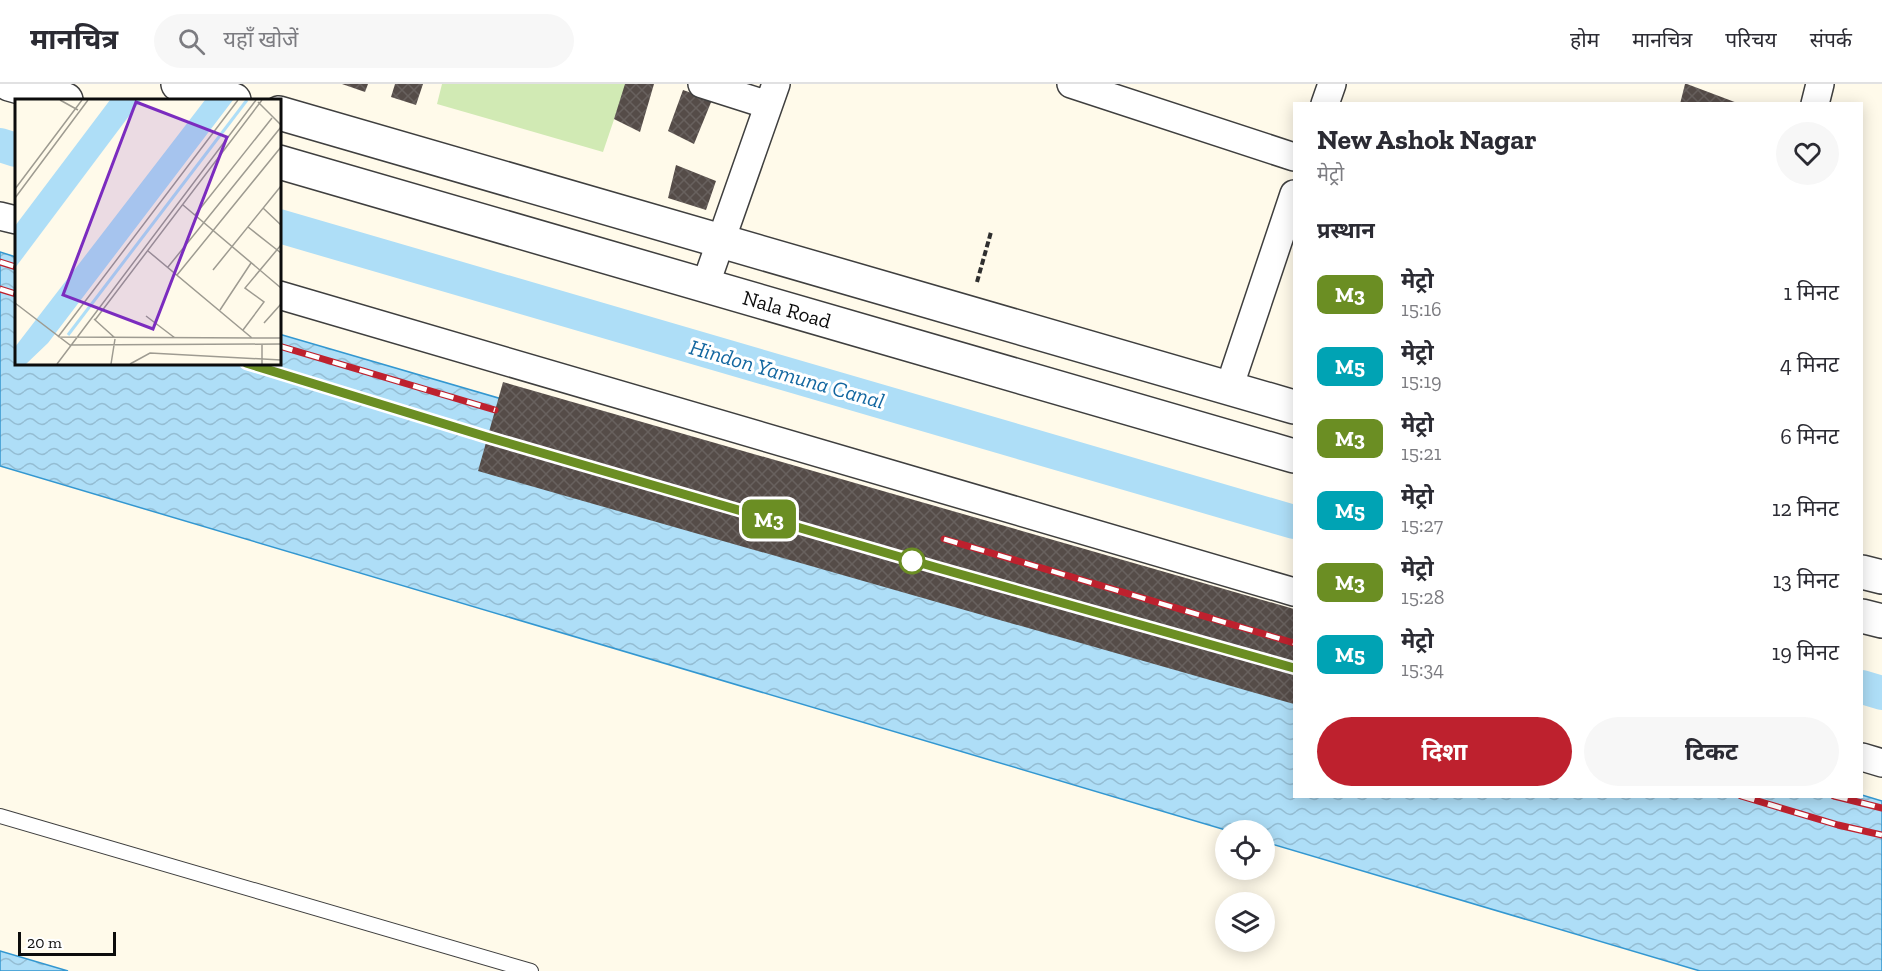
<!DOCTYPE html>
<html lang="hi">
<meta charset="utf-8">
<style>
body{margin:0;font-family:"Zilla Slab","Noto Sans Devanagari",serif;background:#f7f7f7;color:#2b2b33;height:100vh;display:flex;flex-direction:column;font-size:22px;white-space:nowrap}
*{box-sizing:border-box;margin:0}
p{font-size:20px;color:#7c7c81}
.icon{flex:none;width:33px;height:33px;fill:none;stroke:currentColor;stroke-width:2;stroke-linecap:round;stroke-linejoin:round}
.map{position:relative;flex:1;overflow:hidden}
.side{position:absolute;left:1293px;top:18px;width:570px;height:696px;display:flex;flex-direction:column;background:#fff;border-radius:0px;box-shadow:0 3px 15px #0003}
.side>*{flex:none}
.badge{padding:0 12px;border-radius:9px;font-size:21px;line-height:39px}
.controls{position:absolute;left:1215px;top:736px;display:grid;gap:12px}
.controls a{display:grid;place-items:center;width:60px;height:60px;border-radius:50%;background:#fff;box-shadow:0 3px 15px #0003;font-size:30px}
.scale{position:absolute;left:18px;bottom:15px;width:98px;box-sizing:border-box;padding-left:6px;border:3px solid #0c0c0c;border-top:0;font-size:16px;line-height:21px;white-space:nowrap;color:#0c0c0c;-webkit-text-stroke:4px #fff;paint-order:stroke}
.map>.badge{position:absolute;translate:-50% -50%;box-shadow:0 0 0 3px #fff}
h2{padding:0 24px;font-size:22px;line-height:54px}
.round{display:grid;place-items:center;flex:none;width:63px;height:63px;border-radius:32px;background:#f7f7f7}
.overview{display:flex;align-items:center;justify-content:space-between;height:102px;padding:0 24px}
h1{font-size:28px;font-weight:700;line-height:45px}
.primary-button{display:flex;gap:12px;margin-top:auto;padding:12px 24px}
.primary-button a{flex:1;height:69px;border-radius:36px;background:#be212e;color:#fff;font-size:24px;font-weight:700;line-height:69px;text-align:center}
.primary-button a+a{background:#f7f7f7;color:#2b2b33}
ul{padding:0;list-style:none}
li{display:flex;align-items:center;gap:18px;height:72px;padding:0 24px}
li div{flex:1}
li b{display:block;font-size:22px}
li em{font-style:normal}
li .badge{min-width:66px;font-weight:700;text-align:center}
header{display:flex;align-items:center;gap:36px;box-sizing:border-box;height:84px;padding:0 30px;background:#fff;border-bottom:2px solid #e1e1e2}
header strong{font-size:28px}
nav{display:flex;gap:33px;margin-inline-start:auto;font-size:21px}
.search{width:420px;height:54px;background:#f7f7f7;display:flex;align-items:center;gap:15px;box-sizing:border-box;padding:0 21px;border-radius:33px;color:#7c7c81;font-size:22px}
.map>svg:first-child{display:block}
.park{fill:#d1eab4}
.water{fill:url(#water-waves);stroke:#3397d0;stroke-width:1.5}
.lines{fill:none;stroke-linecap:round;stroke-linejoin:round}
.canal{stroke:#aedef7;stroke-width:34}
.building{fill:url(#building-cross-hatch)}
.service-casing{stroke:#3f3f3f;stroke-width:16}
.minor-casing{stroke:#3f3f3f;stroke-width:30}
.tertiary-casing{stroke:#3f3f3f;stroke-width:36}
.path{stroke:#2e2e2e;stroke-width:4;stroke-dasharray:6 3;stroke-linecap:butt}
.service{stroke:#fff;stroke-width:14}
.minor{stroke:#fff;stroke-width:27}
.tertiary{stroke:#fff;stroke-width:33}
.rail-casing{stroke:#be212e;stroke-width:7}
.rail{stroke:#fff;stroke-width:4.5;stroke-dasharray:14;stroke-linecap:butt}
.line-casing{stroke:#fff;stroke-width:14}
.line{stroke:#6b8e23;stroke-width:9}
.stop-dot{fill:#fff;stroke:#6b8e23;stroke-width:3}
.labels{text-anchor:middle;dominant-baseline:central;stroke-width:6;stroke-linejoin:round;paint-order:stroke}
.street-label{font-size:21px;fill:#0c0c0c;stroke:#fff}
.water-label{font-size:22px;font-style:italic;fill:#1367a0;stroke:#fff}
.inset-river{fill:none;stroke:#aedef7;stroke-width:3}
.inset-road{fill:none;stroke:#9e9b91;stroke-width:1.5}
.view{fill:#7b2cbf;fill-opacity:0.15;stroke:#7b2cbf;stroke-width:3}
.inset-edge{fill:none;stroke:#0c0c0c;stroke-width:3}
</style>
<header>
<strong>मानचित्र</strong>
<div class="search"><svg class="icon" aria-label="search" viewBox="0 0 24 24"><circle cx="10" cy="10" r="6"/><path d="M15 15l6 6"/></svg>यहाँ खोजें</div>
<nav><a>होम</a><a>मानचित्र</a><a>परिचय</a><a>संपर्क</a></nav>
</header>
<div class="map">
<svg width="1882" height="887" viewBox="0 0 1882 887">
<defs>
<pattern id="water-waves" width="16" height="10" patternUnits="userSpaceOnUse" patternTransform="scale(1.5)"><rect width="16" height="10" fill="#aedef7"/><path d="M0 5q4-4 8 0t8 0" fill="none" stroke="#94bdd3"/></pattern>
<pattern id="building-cross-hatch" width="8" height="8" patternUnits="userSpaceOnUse" patternTransform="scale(1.5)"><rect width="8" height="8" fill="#554c48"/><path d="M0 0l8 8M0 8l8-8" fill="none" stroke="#68615e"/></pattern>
</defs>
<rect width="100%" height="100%" fill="#fffaea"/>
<path class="park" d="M442 0H626L603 68 437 20Z"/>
<path class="water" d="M0 168 16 173V279H279V250L1294 546V712H1862V711L1882 717V887H1700L1265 758 1264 747H1229L0 382Z
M0 867 68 887H0Z"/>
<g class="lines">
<path class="canal" d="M0 61 16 66
M279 142 1294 438
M1862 603 1882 609"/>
</g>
<path class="building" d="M342 0H368L365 8Z
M395 0H423L416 21 391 13Z
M625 0H654L640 48 614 35Z
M1685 0H1687L1740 20H1680Z
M683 6 712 16 694 60 668 47Z
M676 81 716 97 706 126 668 114Z
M503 298 1294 525V620L478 387Z"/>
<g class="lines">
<g class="service-casing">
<path id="service" d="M0 732 531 887"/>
</g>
<g class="minor-casing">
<path id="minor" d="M702 0 768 21
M1071 0 1294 73
M1325 20 1332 0
M1815 20 1820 0
M0 132 16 136
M705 202 776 0
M279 211 1294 508
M1229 304 1294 110
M1862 673 1882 679"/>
</g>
<g class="tertiary-casing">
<path id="tertiary" d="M9 0 66 16
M178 0 234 16
M279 29 1294 323
M279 78 1294 372
M1862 488 1882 493
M1862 532 1882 537"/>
</g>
<path class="path" d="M977 198 991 148"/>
<use href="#service" class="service"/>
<use href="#minor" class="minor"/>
<use href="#tertiary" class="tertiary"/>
<g class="rail-casing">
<path id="rail" d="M0 178 16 183
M0 205 16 210
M279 262 495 326
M246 279 487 353
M944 455 1294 559
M938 484 1294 584
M1741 712 1838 741 1882 751
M1834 712 1882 724"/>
</g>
<use href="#rail" class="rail"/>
</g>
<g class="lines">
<g class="line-casing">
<path id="line" d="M246 279 487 353 938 484 1294 584"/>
</g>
<use href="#line" class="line"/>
</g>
<circle class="stop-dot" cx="912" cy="477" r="12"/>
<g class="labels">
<g class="street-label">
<text transform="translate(787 225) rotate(16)">Nala Road</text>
</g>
<g class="water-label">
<text transform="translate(787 290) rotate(16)">Hindon Yamuna Canal</text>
</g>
</g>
<g transform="translate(15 15)">
<rect width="266" height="266" fill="#fffaea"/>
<path d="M95 1H126L0 169V127ZM190 1H218L33 244 11 265H0V248Z" fill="#aedef7"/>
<path class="inset-river" d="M53 236 232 1"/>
<path class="inset-road" d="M45 1 63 11M243 3 266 26M0 90 67 1M0 99 73 1M168 106 266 189M248 109 266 126M180 116 257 19M233 128 266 154M133 152 237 239M153 168 266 28M198 171 266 87M162 176 266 48M0 204 55 246 266 245M205 211 236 164M131 217 160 239M79 220 100 239M80 221 247 1M249 224 266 205M228 231 249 203 230 189 266 146M43 238 223 1M44 238 266 239M42 265 241 1M96 265 100 240M115 265 135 254 266 261M247 265V245"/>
<path class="view" d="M121 3 212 38 138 230 48 196Z"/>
<rect width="266" height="266" class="inset-edge"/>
</g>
</svg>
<div class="controls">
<a><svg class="icon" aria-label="locate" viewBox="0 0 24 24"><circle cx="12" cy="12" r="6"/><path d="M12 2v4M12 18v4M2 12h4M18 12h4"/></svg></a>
<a><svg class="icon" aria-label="layers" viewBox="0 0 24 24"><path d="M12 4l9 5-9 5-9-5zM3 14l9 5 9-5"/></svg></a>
</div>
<div class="scale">20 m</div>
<b class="badge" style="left:769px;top:435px;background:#6b8e23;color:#fff">M3</b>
<section class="side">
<div class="overview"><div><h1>New Ashok Nagar</h1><p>मेट्रो</p></div><a class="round"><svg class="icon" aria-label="heart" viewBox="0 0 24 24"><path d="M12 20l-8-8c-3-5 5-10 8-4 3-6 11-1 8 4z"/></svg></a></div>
<h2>प्रस्थान</h2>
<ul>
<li><span class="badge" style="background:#6b8e23;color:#fff">M3</span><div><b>मेट्रो</b><p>15:16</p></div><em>1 मिनट</em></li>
<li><span class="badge" style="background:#00a3b4;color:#fff">M5</span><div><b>मेट्रो</b><p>15:19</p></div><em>4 मिनट</em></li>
<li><span class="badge" style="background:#6b8e23;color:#fff">M3</span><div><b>मेट्रो</b><p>15:21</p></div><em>6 मिनट</em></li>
<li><span class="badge" style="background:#00a3b4;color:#fff">M5</span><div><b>मेट्रो</b><p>15:27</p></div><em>12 मिनट</em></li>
<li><span class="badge" style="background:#6b8e23;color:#fff">M3</span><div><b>मेट्रो</b><p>15:28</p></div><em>13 मिनट</em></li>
<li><span class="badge" style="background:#00a3b4;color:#fff">M5</span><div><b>मेट्रो</b><p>15:34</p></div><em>19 मिनट</em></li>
</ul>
<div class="primary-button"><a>दिशा</a><a>टिकट</a></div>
</section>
</div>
